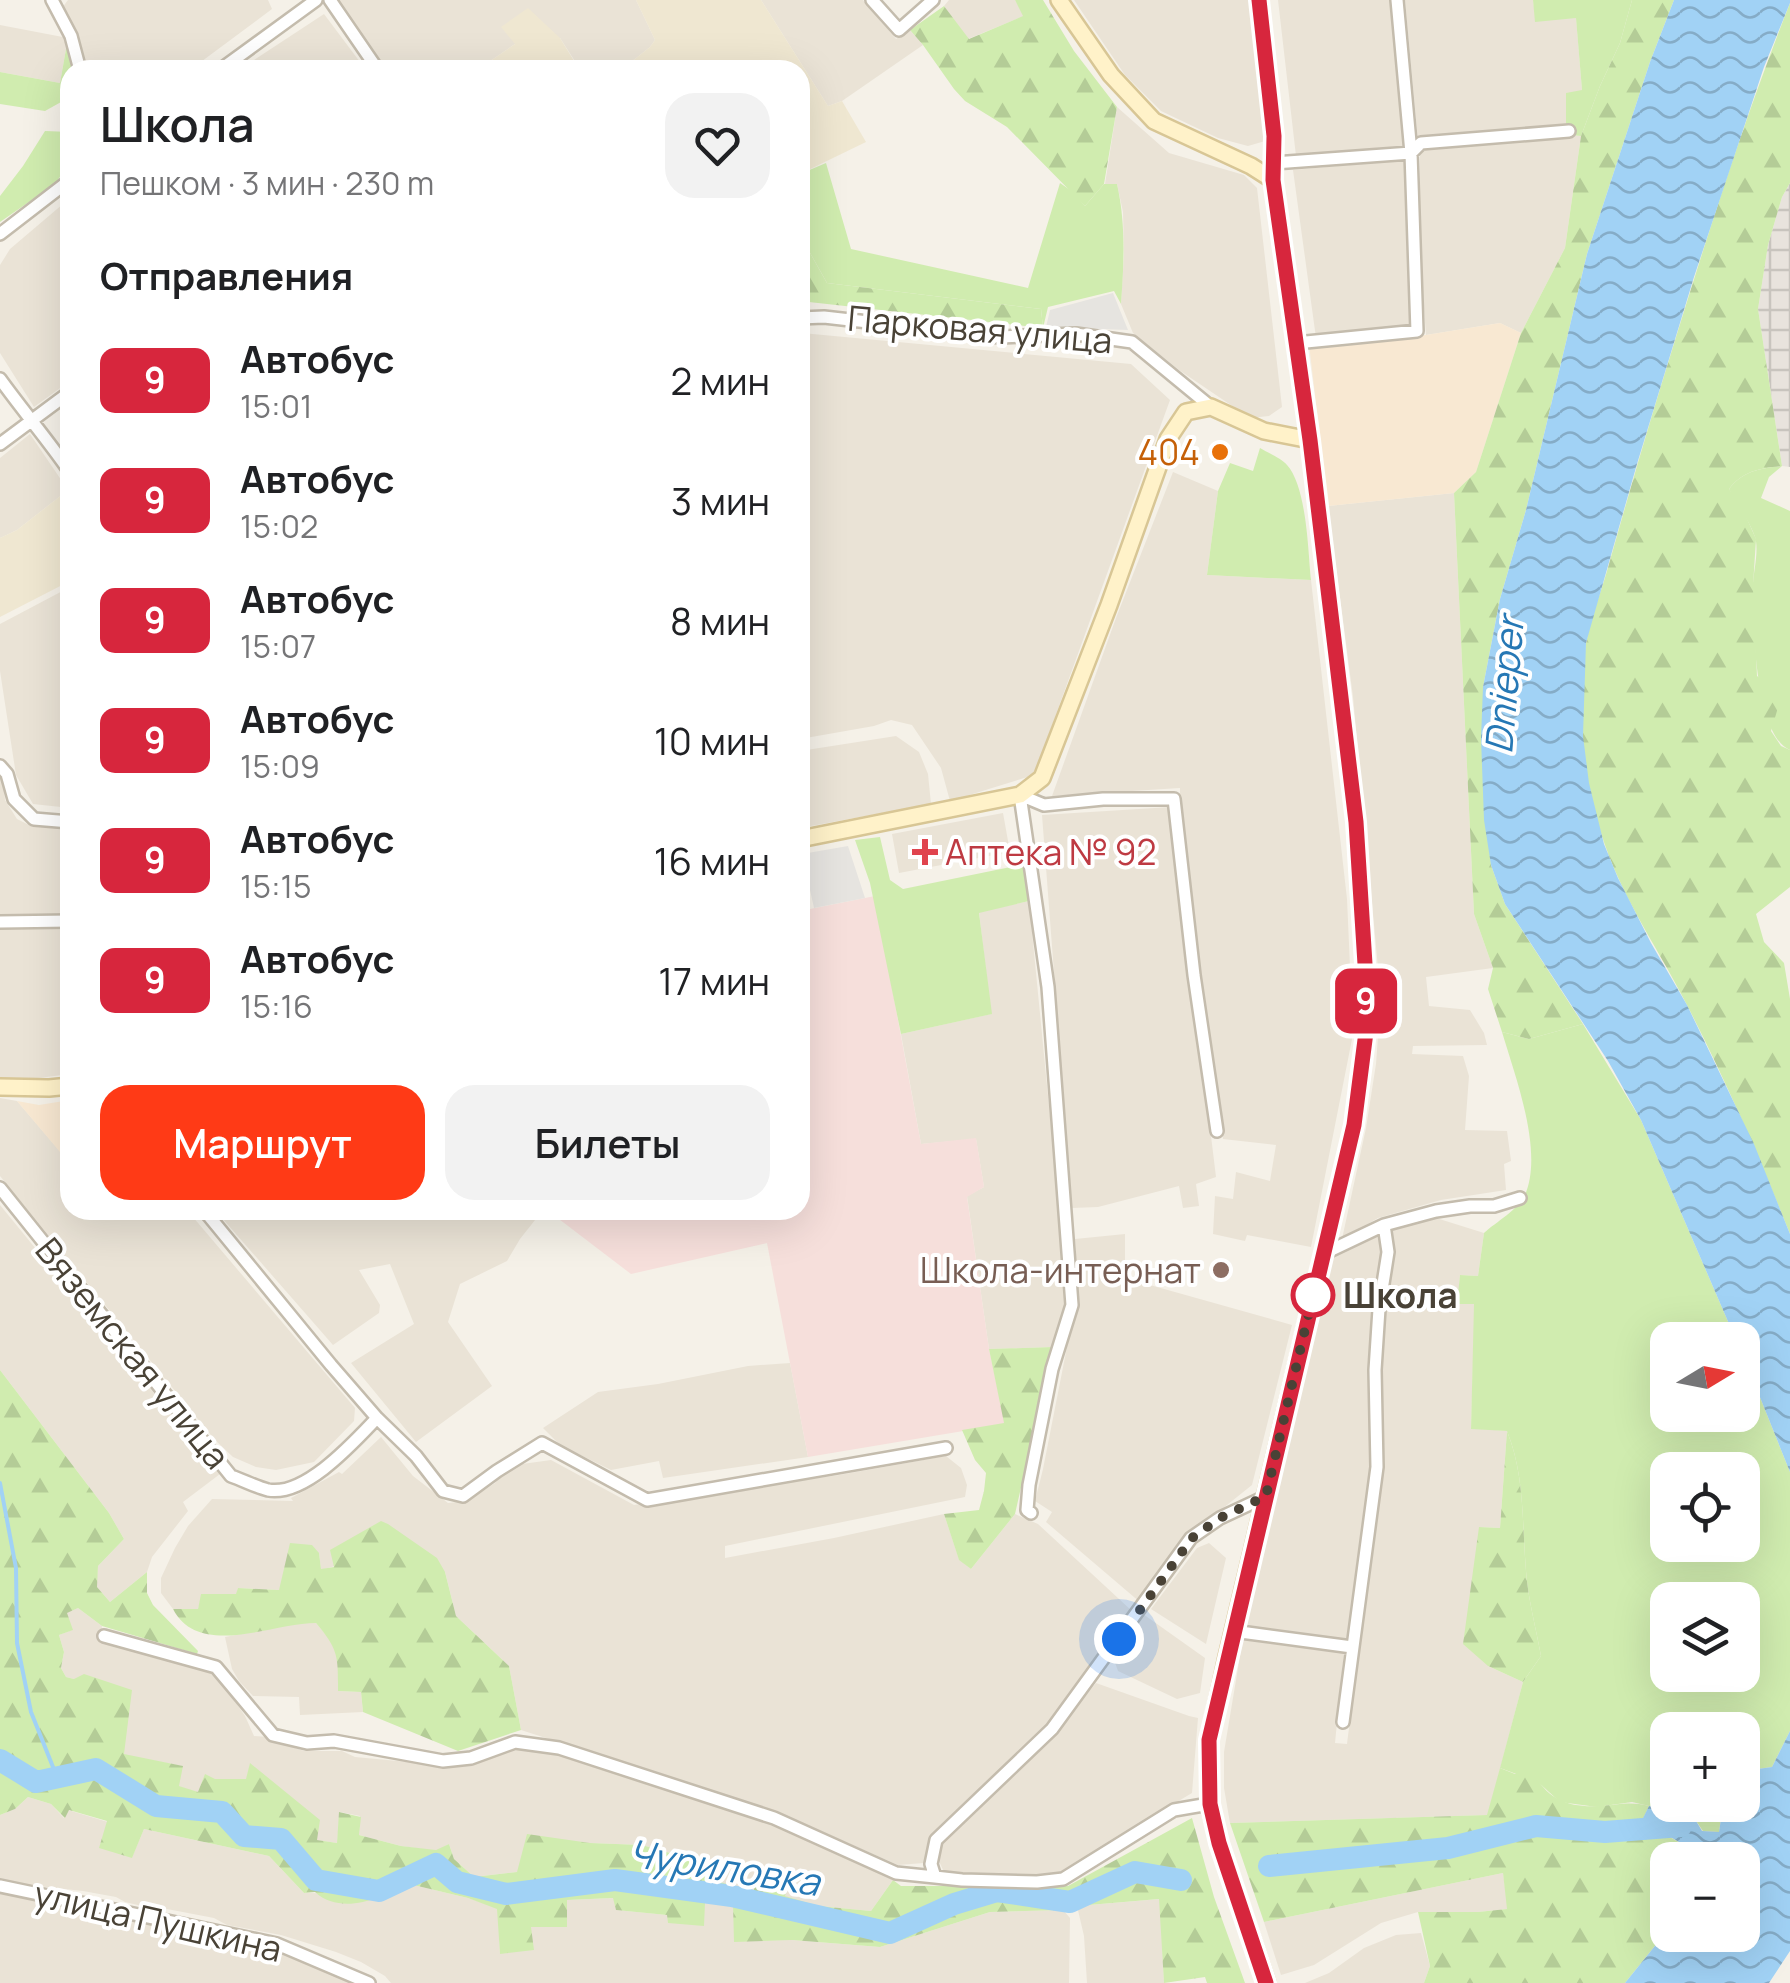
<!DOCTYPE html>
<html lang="ru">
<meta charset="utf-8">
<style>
body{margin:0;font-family:Manrope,sans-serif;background:#f2f2f2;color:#202124;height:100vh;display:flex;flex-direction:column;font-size:38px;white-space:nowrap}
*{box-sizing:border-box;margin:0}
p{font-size:32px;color:#757577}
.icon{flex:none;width:55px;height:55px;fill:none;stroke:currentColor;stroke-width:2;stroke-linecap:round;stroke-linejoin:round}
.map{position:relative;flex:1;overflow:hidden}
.side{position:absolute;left:60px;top:60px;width:750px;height:1160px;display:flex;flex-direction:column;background:#fff;border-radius:30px;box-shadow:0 10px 40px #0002}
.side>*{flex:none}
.badge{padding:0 20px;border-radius:15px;font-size:35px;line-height:65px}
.needle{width:65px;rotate:80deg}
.tools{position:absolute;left:1650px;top:1322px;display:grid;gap:20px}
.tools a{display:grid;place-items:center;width:110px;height:110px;border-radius:20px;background:#fff;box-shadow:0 10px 40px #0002;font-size:50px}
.you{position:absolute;width:50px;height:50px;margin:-25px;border:8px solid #fff;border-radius:50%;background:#1a73e8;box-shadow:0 0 0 15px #1a73e833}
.map>.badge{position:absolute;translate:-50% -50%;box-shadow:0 0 0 5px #fff}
h2{padding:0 40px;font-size:38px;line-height:90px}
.round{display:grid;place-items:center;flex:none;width:105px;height:105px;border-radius:30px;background:#f2f2f2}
.summary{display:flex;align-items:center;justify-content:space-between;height:170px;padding:0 40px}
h1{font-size:48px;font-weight:600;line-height:75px}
.action{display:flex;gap:20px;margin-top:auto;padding:20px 40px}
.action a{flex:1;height:115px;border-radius:30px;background:#ff3a16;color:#fff;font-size:40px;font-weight:600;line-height:115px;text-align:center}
.action a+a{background:#f2f2f2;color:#202124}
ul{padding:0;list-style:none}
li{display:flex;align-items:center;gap:30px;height:120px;padding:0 40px}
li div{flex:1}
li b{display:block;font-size:38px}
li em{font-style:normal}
li .badge{min-width:110px;font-weight:700;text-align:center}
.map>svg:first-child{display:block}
.residential{fill:#eae3d6}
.commercial{fill:#f8e8d2}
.industrial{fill:url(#industrial-grid)}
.education{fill:#efe7d1}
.medical{fill:#f6dfdb}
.grass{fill:#d0ecaf;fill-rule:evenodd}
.forest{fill:url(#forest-firs)}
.parking{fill:#e6e4e0}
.water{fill:url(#water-waves)}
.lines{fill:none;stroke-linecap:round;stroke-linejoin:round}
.stream{stroke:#a1d2f5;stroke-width:4}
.river{stroke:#a1d2f5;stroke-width:22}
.street-casing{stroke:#c4bcad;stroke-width:16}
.secondary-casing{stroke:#d8c695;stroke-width:20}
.street{stroke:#fff;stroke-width:11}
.secondary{stroke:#fff2c9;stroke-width:15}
.line-casing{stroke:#fff;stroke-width:22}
.line{stroke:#d7263d;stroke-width:15}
.walk{stroke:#494236;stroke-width:10;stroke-dasharray:0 18}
.food-dot{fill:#e8710a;stroke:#fff;stroke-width:4}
.health-dot{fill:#e0444e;stroke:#fff;stroke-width:4}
.education-dot{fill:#8d6e63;stroke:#fff;stroke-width:4}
.stop-dot{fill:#fff;stroke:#d7263d;stroke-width:5}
.labels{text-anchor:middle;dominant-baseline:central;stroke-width:8;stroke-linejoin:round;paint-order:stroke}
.street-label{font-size:35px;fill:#494236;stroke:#fff}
.food-label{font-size:35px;fill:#c56008;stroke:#fff;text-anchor:end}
.health-label{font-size:35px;fill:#be3a42;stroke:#fff;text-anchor:start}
.education-label{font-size:35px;fill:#785e54;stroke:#fff;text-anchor:end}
.stop-label{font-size:35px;font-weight:bold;fill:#494236;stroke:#fff;text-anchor:start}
.water-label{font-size:38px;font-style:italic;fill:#2678b5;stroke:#fff}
</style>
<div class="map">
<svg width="1790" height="1983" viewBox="0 0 1790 1983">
<defs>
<pattern id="industrial-grid" width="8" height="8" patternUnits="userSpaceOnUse" patternTransform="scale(2.5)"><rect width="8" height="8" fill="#e8e3dd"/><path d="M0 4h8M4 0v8" fill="none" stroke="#c8c4be"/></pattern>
<pattern id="forest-firs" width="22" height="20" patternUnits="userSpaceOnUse" patternTransform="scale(2.5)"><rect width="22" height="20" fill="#d0ecaf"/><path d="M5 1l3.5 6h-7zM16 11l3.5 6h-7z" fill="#b4cc97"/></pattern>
<pattern id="water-waves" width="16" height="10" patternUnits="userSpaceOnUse" patternTransform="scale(2.5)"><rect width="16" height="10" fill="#a1d2f5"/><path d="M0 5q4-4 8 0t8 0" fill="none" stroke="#85acc7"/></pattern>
</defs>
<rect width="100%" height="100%" fill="#f5f1e8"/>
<path class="residential" d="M68 0H268L272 9 190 70H85L78 39 62 8Z
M337 0H636L655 40 650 47 621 70H594L588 63 580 69 560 38 515 44 477 70H387Z
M761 0H863L896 39 910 30 923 45 842 101 828 106Z
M949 0H1015L1024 16 968 39 944 6Z
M1074 0H1252L1272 139 1248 146 1218 138 1161 111 1125 75Z
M1278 0H1391L1407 146 1296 156Z
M1405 0H1533L1536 21 1576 17 1582 90 1566 127 1418 141Z
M324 14 366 70H239Z
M0 25 68 38 60 83 0 72Z
M1117 107 1169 153 1244 175 1257 188 1282 407 1269 416 1250 418 1179 370 1133 333 1121 304 1124 255 1123 212 1117 184H1105Z
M1571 135 1581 136 1565 248 1521 333 1500 323 1426 335 1419 243 1420 148Z
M1407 160 1412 330 1316 338 1293 170Z
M70 198V381L34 407 0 353V265L10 249Z
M802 333 1131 364 1170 400 1034 775 950 801 941 768 912 725 891 720 874 726 800 739V439Z
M30 434 68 490 17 530 0 538V458Z
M1173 472 1218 491 1207 575 1311 580 1347 899 1353 1034 1311 1247 1247 1235 1245 1241 1213 1234 1215 1196 1233 1199 1236 1172 1270 1181 1276 1145 1223 1139 1201 996 1180 810V788L1052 796 1116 618Z
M1454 493 1474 914 1493 968 1426 977 1429 1006 1470 1010 1484 1033 1487 1045 1413 1046 1412 1054 1463 1056 1469 1076 1465 1130 1507 1131 1511 1161 1504 1164 1506 1190 1441 1200 1378 1218 1342 1239 1366 1128 1376 1064 1379 1023V979L1353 697 1328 506Z
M70 587V808L33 804 16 775 0 671V624Z
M896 736 919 752 928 774 931 804 800 828V751Z
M0 779H3L5 800 17 819 29 825 70 829V915H0Z
M1171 807 1216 1177 1196 1184 1199 1206 1183 1208 1179 1186 1098 1207 1072 1208 1042 815Z
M1003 813 1010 852 899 873 892 834Z
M1029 901 1068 1301 1053 1347 989 1349 967 1196 984 1187 976 1139 921 1144 901 1034 991 1014 979 912Z
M70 926V1074L23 1080 0 1078V928Z
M0 1098 17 1101 60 1151 70 1144V1210H187L355 1408 354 1421 314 1462 276 1470 256 1467 233 1457 215 1440 0 1176Z
M0 1205 220 1474 183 1502 188 1511 152 1557 147 1572 110 1602 96 1586 98 1566 124 1539 109 1513 0 1370Z
M215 1210H543L520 1239 507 1261 460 1284 448 1322 492 1386 416 1442 351 1363 414 1324 390 1264 359 1270 380 1305 379 1313 333 1345Z
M1433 1217 1484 1233 1478 1276 1460 1275 1458 1303H1475L1471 1428 1507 1431 1500 1528 1480 1527 1488 1666 1523 1682 1488 1815 1230 1823 1224 1788V1752L1243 1638 1344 1652 1335 1743 1347 1744 1382 1461 1379 1368 1389 1232 1395 1226Z
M1125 1234V1278L1292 1325 1252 1485 1192 1533 1141 1603 1046 1522 1052 1512 1035 1501 1043 1469 1078 1291 1075 1239Z
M1377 1235 1383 1250 1368 1374 1371 1464 1347 1643 1246 1627 1330 1255Z
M790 1363 808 1457 663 1478 659 1461 611 1470 560 1445 543 1428 598 1392 658 1384 748 1366Z
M381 1437 413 1476 448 1503 468 1501 495 1483 504 1472 515 1465 551 1460 634 1505 839 1475 946 1456 961 1468 967 1485 965 1497 725 1546V1558L834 1538 944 1514 959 1559 971 1569 1015 1514 1038 1524 1132 1611 1048 1725 932 1836 924 1863 898 1865 782 1814 521 1730 509 1666 456 1616 445 1572 335 1566 321 1570 319 1553 279 1590 238 1588 237 1595 202 1594 198 1609H173L161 1593V1578L175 1548 188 1526 212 1499 293 1501 291 1498 339 1472 342 1474Z
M1209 1543 1226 1558 1206 1644 1151 1609 1197 1548Z
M78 1608 102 1626 101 1639 215 1672 245 1716 254 1736 269 1737 277 1742 304 1751H342L355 1757 462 1767 512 1748 559 1751 772 1821 893 1880 871 1911 819 1906 784 1896 762 1870 754 1892 717 1881 691 1859 642 1845 590 1843 517 1872 474 1877 454 1859 449 1844 436 1851 401 1846 359 1835 360 1816 340 1812 337 1843 316 1840 250 1764 247 1779H215L198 1793 178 1786 182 1766 123 1755 74 1679 66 1677 61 1668 64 1652 59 1635 72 1630 66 1613Z
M1143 1614 1205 1658 1200 1693 1177 1699 1118 1671 1113 1657Z
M299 1623H316L329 1638 338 1655V1691L361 1692 363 1712 300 1715 299 1697 253 1696 239 1681 232 1669 225 1637Z
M1096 1683 1189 1716 1198 1718 1192 1793 1053 1876 944 1872 938 1859 942 1840 1053 1735Z
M28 1797 51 1804 64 1818 68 1810 108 1822 132 1857 144 1829 269 1856 304 1893 391 1894 405 1883 468 1898 498 1908 500 1954 531 1927H567V1900L614 1898 616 1910 668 1915 704 1925V1903L734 1904 735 1941 792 1940 880 1947 990 1912 1063 1910 1070 1918 1069 1983H391L385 1976 361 1962 336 1952 281 1935 227 1925 214 1918 167 1909 159 1910 125 1902 116 1897 83 1891 0 1882V1815L15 1809Z
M1503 1873 1508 1909 1478 1912H1418L1381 1923 1314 1965 1281 1975 1264 1922Z
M0 1892 44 1898 186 1932 286 1952 357 1983H0Z
M1160 1899 1164 1983H1087L1084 1936 1077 1906Z
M1421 1933 1430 1966 1424 1983H1305L1329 1973 1364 1948 1396 1935Z"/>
<path class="commercial" d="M1500 323 1521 333 1476 472 1454 493 1328 506 1309 344 1426 335Z
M70 1100V1144L60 1152 17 1101 39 1105Z"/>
<path class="industrial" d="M1790 183V467L1782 466 1758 309 1768 245 1782 197Z"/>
<path class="education" d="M636 0H761L828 106 842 101 866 142 800 174V70H621L650 47 655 40Z
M528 8 560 38 579 69 588 62 594 70H477L515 44 501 27Z
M68 490 70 493V581L0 617V538L17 530Z"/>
<path class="medical" d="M875 896 921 1144 976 1138 984 1187 967 1197 989 1349 1005 1424 808 1457 767 1243 631 1274 551 1213 550 1210H800V911Z"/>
<path class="grass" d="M1533 0H1632L1620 43 1600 86 1581 136 1571 135V126L1566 127V93L1582 90 1576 18 1535 22Z
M68 38 76 70H70V97L45 111 0 104V72L60 83Z
M45 131 70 132 68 165 55 184 0 222V196L23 166Z
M826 163 851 249 1028 288 1060 183 1073 192 1085 206 1104 184H1117C1126 224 1124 263 1121 304L1114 291 1048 307 1043 328 1041 309 827 283 800 235V174Z
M1260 448C1268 453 1281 458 1287 465 1307 487 1308 552 1311 580L1207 575 1218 491 1230 463 1253 471Z
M1782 466 1769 477 1761 498 1790 511V750C1755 736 1752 618 1753 583 1754 569 1759 550 1755 537 1749 520 1737 504 1729 489 1742 471 1761 468 1782 466Z
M880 837 890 880 903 889 1025 864 1029 901 979 913 992 1014 901 1034 870 883 855 840Z
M1583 1024 1641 1120 1736 1340H1668V1415H1742L1743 1355 1790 1472V1731L1772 1767 1743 1771 1742 1730H1668V1805H1723L1719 1832 1703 1831 1688 1809 1649 1806 1632 1802 1597 1807 1560 1802 1538 1782 1500 1768 1523 1682 1541 1656C1536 1628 1528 1599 1526 1571 1522 1524 1525 1475 1507 1431L1471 1429 1474 1304H1457L1460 1275 1478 1276 1484 1233C1496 1222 1519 1209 1525 1195 1544 1151 1515 1076 1502 1032L1529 1039ZM1668 1470H1742V1545H1668ZM1668 1600H1742V1675H1668Z"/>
<path class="forest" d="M1015 0H1043L1074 51 1117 107 1104 184 1085 206 1007 127 965 101 954 89 923 45 910 30 944 6 969 39 1023 16Z
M1632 0H1674L1650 62 1587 254 1526 510 1500 599 1483 687 1491 865 1505 904 1583 1024 1529 1039 1502 1032 1488 989 1493 968 1474 914 1454 493 1476 472 1521 333 1565 248 1581 136 1600 86 1620 43Z
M1790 3V183L1782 197 1768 245 1758 309 1782 466C1761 468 1742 471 1729 489L1741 505 1756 539 1753 586 1757 676 1782 694 1771 731 1781 746 1790 750V887L1756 914 1764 942 1784 963 1790 999V1234C1759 1157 1726 1081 1688 1007 1661 953 1625 903 1605 845 1583 783 1575 710 1586 644 1590 620 1600 595 1607 571 1622 518 1637 465 1653 412 1695 275 1737 137 1790 3Z
M800 235 827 283 1041 309 1043 328 800 301Z
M1053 1347 1015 1514 971 1569 959 1560 944 1514 979 1510 984 1491 986 1473 975 1460 962 1430 1004 1423 989 1349Z
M0 1370 109 1513 124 1539 98 1566 97 1587 110 1602 147 1572V1593L153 1605 198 1651 197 1654 102 1626 78 1608 67 1613 73 1630 59 1635 64 1652 61 1668 66 1677 74 1679 84 1674 132 1690 124 1754 183 1766 179 1786 198 1792 205 1774 215 1779H246L250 1763 320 1820 317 1840 337 1843 339 1812 361 1817 359 1835 401 1846 436 1850 449 1844 454 1859 474 1877 517 1872 527 1834 590 1843 642 1845 691 1859 717 1881 753 1892 762 1869 789 1884 785 1896 819 1906 871 1911 893 1880 901 1886H1068L1192 1818 1214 1897 1245 1983H1207L1205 1977 1164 1983 1159 1899 1077 1906 1063 1910 990 1912 880 1947 792 1940 734 1942 733 1904 705 1903 704 1926 668 1923 667 1915 616 1910 613 1898 567 1900V1927H531L534 1950 500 1954 497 1909 468 1898 405 1883C381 1900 340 1915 315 1892L304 1893 269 1856 144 1829 132 1858 99 1848 107 1821 69 1810 65 1818 51 1804 28 1797 15 1809 0 1815Z
M1507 1431C1525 1475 1522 1524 1526 1571 1528 1599 1536 1628 1541 1656L1523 1682 1488 1666 1463 1644 1479 1527 1500 1528Z
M381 1521 388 1524 437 1558 445 1572 456 1616 509 1666 521 1730 458 1751 363 1712 361 1692 338 1691C338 1657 339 1650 316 1623 272 1623 199 1659 173 1609H198L201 1594H236L238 1588 279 1590 290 1543 312 1545 319 1553 321 1569 334 1567 330 1550Z
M1529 1764C1544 1797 1563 1808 1600 1806 1619 1805 1629 1801 1649 1806L1642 1821 1689 1848 1704 1860H1668L1667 1931 1625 1983H1424L1430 1966 1418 1912H1478L1507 1909 1503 1873 1264 1922 1230 1823 1487 1815 1500 1768 1515 1774Z"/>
<path class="parking" d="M1113 293 1128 330 1046 327 1050 310Z
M848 846 865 898 814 908 802 854Z"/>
<path class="water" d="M1674 0H1790V3L1764 67 1694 277 1637 464 1586 643 1583 736 1589 783 1604 844 1618 878 1651 943 1687 1005 1754 1144 1790 1234V1472L1743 1355 1742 1340H1736L1641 1120 1608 1061 1505 904 1491 865 1484 820 1481 738 1483 687 1500 599 1526 510 1587 254 1650 62Z
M1790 1731V1951L1769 1983H1625L1667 1931 1668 1935H1742V1860H1704L1689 1848 1642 1820 1649 1806 1689 1809 1702 1831 1719 1832 1723 1805H1742L1743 1771 1772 1767Z"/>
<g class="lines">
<path class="stream" d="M0 1483 16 1568 17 1643 31 1712 57 1777"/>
<path class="river" d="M0 1760 36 1782 96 1769 156 1806 222 1812 244 1836 281 1839 316 1880 379 1891 436 1864 457 1882 506 1894 615 1880 732 1896 890 1933 954 1904 997 1891 1070 1902 1135 1872 1181 1880
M1269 1866 1448 1848 1536 1826 1605 1832 1681 1826"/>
<g class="street-casing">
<path id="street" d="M52 0 71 36 80 70
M330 0 378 70
M872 0 899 30 933 0
M1259 0 1274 135 1273 170
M220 70 316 0
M1274 163 1411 153 1421 143 1569 131
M0 234 70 180
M800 318 824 317 1000 337 1076 334 1132 342 1211 407
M1296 343 1417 331 1411 153 1397 0
M0 379C23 411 48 440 70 472
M0 444 70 392
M0 766 7 774 14 799 34 819 70 822
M1020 795 1048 987 1072 1305 1052 1369 1029 1485 1027 1510 1031 1513
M1020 795 1044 805 1103 799H1174L1194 975 1217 1131
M0 922 70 921
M0 1188 231 1476C243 1480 256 1487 268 1490 305 1497 354 1442 377 1418
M204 1210 331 1365 377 1418 416 1456 443 1491 463 1496 497 1471 542 1443 647 1500 946 1448
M1323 1254 1384 1225 1436 1211 1470 1206H1494L1520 1198
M1233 1631 1352 1647
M104 1636 216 1667 273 1735 307 1743 334 1741 443 1761 471 1758 515 1742 559 1748 774 1818 896 1873 935 1877 931 1864 936 1840 1052 1729 1191 1538 1220 1518 1267 1496
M1343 1722 1377 1467 1375 1370 1379 1309 1388 1252 1384 1225
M935 1877 962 1880 1037 1882 1063 1879 1174 1810 1209 1804
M0 1886 277 1944 369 1983"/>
</g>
<g class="secondary-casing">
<path id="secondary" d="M1059 0 1111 75 1154 121 1251 166 1273 180 1310 440 1356 822 1365 963 1366 1033 1354 1125 1227 1657 1209 1740V1804L1219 1843 1267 1983
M800 839 1020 795 1042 778 1109 605 1168 439 1186 412 1211 407 1264 431 1310 440
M0 1087 49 1088 70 1086"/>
</g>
<use href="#street" class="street"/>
<use href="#secondary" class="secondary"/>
</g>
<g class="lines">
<g class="line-casing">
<path id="line" d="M1259 0 1274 136 1273 180 1310 440 1356 822 1365 964 1366 1032 1354 1125 1209 1740 1210 1804 1219 1843 1266 1983"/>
</g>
<use href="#line" class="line"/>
<path class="walk" d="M1119 1639 1192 1538 1220 1518 1266 1496 1313 1295"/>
</g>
<circle class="food-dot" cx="1220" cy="452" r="10"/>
<path class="health-dot" d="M920 837h10v10h10v10h-10v10h-10v-10h-10v-10h10z"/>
<circle class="education-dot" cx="1221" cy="1270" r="10"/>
<circle class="stop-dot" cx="1313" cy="1295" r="20"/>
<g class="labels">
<g class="street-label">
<text transform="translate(980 329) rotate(5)">Парковая улица</text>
<text transform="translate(133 1353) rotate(51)">Вяземская улица</text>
<text transform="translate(158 1921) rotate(13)">улица Пушкина</text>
</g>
<g class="food-label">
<text x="1200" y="452">404</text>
</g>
<g class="health-label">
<text x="945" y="852">Аптека № 92</text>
</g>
<g class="education-label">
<text x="1201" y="1270">Школа-интернат</text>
</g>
<g class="stop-label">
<text x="1343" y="1295">Школа</text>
</g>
<g class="water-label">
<text transform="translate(1503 685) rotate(-85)">Dnieper</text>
<text transform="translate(724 1866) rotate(9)">Чуриловка</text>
</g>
</g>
</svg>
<div class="tools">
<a><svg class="needle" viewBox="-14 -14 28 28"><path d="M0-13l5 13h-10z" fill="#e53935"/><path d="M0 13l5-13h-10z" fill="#757577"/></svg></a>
<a><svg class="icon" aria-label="locate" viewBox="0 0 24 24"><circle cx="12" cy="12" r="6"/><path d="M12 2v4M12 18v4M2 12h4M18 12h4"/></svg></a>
<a><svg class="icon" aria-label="layers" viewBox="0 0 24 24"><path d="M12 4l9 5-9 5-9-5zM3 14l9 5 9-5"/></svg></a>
<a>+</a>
<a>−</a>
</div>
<div class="you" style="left:1119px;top:1639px"></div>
<b class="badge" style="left:1366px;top:1001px;background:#d7263d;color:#fff">9</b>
<section class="side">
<div class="summary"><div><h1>Школа</h1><p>Пешком · 3 мин · 230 m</p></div><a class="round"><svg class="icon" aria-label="heart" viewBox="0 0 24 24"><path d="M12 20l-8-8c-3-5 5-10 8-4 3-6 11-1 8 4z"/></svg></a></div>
<h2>Отправления</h2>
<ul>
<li><span class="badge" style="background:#d7263d;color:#fff">9</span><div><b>Автобус</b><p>15:01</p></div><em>2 мин</em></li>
<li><span class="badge" style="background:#d7263d;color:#fff">9</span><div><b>Автобус</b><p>15:02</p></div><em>3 мин</em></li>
<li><span class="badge" style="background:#d7263d;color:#fff">9</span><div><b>Автобус</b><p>15:07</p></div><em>8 мин</em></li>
<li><span class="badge" style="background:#d7263d;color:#fff">9</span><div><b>Автобус</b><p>15:09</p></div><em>10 мин</em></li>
<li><span class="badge" style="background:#d7263d;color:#fff">9</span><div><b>Автобус</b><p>15:15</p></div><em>16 мин</em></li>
<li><span class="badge" style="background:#d7263d;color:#fff">9</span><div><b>Автобус</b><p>15:16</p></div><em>17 мин</em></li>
</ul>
<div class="action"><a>Маршрут</a><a>Билеты</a></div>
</section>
</div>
